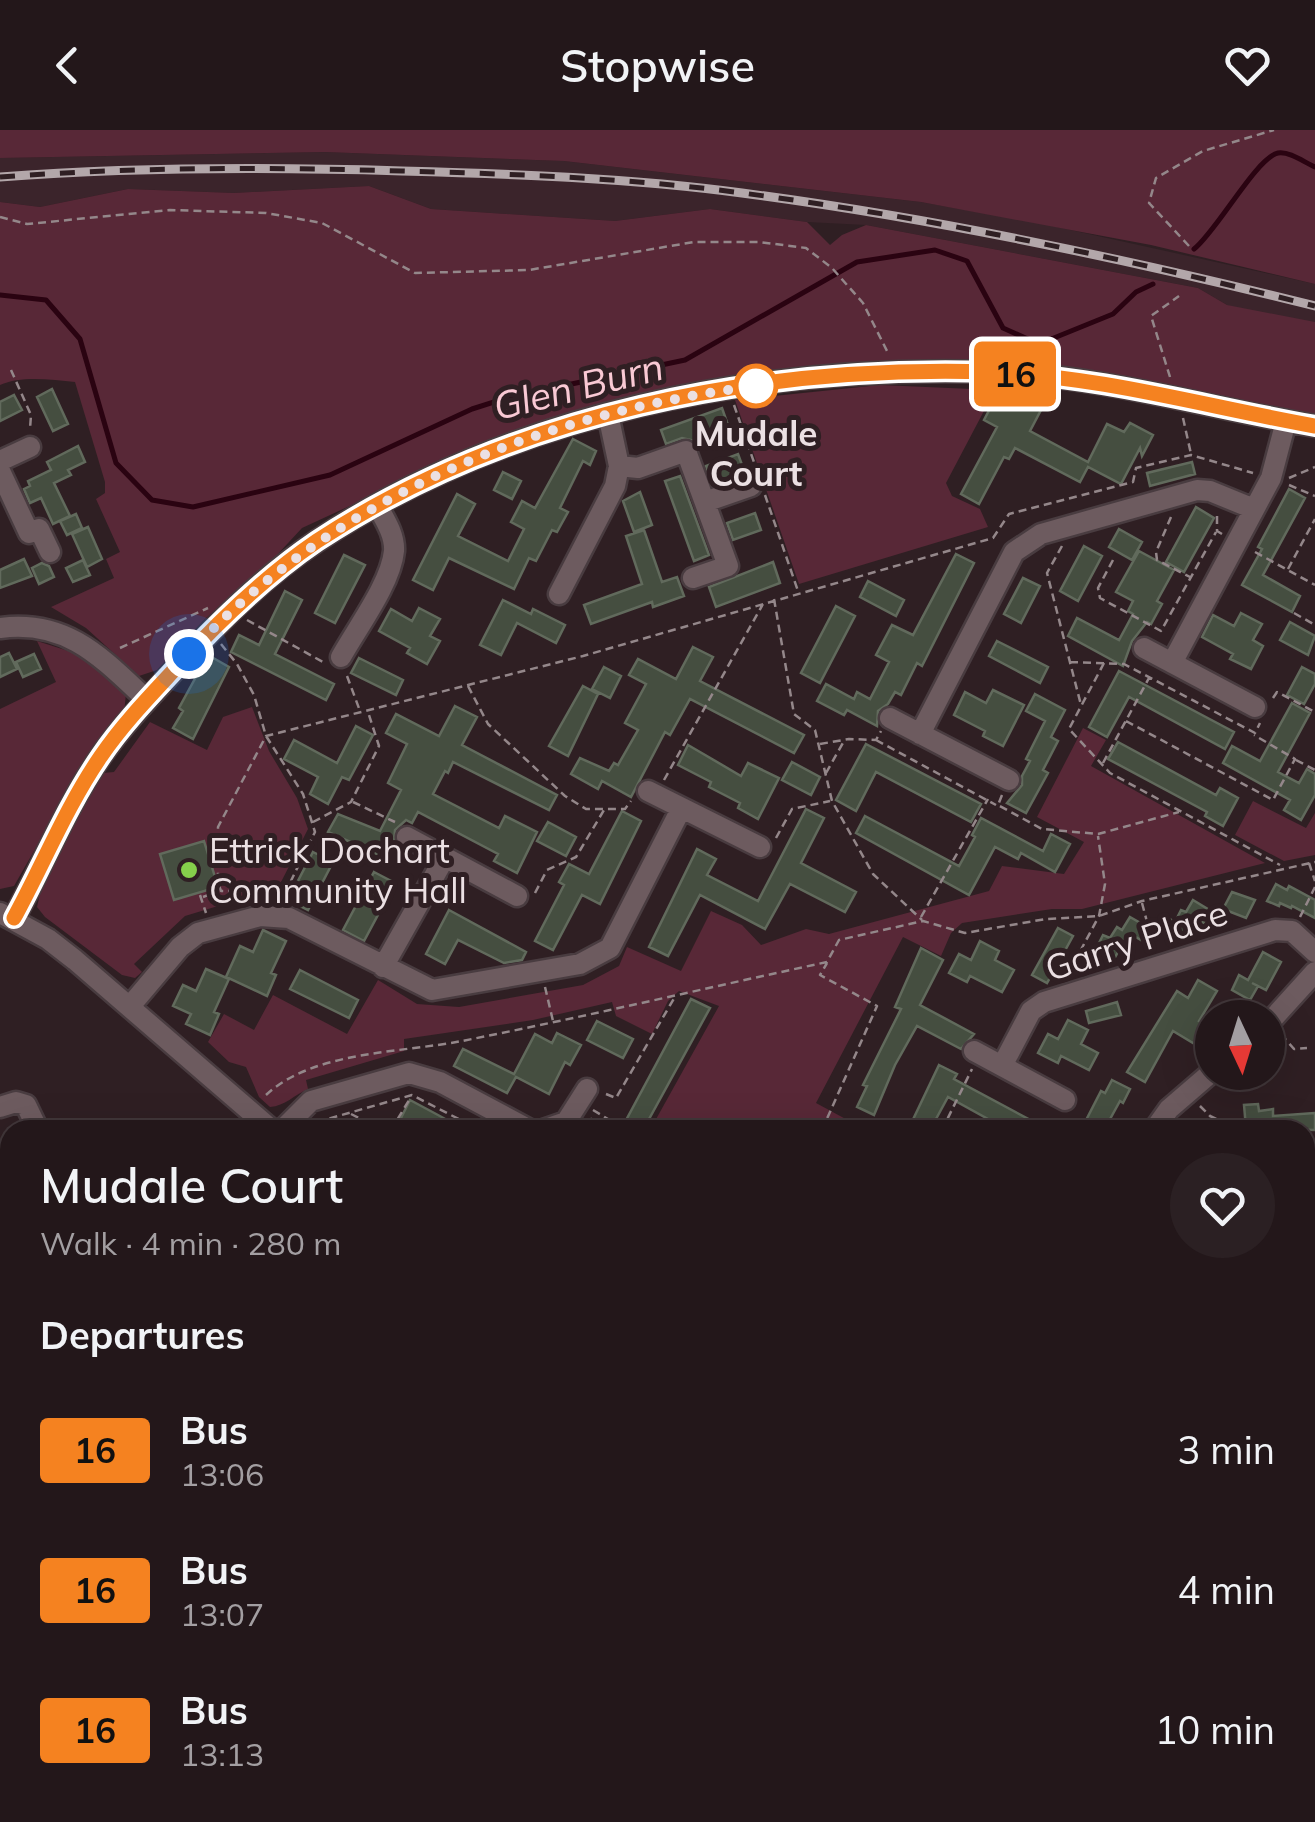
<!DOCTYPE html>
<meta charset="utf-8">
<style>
body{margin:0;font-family:Mulish,sans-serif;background:#2b2023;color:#f1f3f6;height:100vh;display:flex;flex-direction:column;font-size:38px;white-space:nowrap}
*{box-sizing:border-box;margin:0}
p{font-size:32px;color:#a39fa2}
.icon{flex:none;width:55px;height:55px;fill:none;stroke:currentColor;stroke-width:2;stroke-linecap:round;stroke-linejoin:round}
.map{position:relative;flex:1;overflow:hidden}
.panel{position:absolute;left:0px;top:990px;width:1315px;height:702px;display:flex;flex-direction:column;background:#23171a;border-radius:30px 30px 0 0;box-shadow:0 10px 40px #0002,0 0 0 2px #403639}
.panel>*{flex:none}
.badge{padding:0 20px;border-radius:8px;font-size:35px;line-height:65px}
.needle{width:65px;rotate:176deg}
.controls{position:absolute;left:1195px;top:870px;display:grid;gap:20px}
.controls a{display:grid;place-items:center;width:90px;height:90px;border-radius:50%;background:#23171a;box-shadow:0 10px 40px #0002,0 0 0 2px #403639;font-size:50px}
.you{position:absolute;width:50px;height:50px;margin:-25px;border:8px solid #fff;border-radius:50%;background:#1a73e8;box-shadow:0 0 0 15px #1a73e833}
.map>.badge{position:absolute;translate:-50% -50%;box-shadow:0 0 0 5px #fff}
h2{padding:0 40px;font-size:38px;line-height:90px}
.round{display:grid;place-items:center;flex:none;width:105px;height:105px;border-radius:52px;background:#2b2023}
.head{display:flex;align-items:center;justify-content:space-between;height:170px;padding:0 40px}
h1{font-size:48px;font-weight:600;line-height:75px}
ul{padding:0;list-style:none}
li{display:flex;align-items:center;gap:30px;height:140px;padding:0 40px}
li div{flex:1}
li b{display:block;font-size:38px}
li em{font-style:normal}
li .badge{min-width:110px;font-weight:700;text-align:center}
header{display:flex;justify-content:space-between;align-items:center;height:130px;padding:0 40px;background:#23171a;font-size:45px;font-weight:600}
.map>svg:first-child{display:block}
.built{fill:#3b242b}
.green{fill:#582837}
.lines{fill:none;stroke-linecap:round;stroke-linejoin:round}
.stream{stroke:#2a0311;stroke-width:5}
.building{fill:#454e40;stroke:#616a5c;stroke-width:2.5}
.minor-casing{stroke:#493c40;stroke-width:25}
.path{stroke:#94878a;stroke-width:2.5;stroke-dasharray:8 5;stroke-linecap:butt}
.minor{stroke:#6d5b5f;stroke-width:20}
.rail-casing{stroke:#b3a7aa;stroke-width:9}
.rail{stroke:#2f1f23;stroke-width:5;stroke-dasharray:15;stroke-linecap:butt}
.line-casing{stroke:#fff;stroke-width:22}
.line{stroke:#f58220;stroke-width:15}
.walk{stroke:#ebe0e3;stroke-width:10;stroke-dasharray:0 18}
.stop-dot{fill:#fff;stroke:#f58220;stroke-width:5}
.poi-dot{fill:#86cf4b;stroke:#2f1f23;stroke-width:4}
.labels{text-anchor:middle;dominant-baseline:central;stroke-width:10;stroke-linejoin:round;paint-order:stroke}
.stop-label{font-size:35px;font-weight:bold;fill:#ebe0e3;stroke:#2f1f23}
.poi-label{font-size:35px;fill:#ebe0e3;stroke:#2f1f23;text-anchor:start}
.street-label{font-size:35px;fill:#ebe0e3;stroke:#2f1f23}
.water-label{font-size:38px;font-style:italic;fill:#f9c9d4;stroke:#2f1f23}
</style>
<header><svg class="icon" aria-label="back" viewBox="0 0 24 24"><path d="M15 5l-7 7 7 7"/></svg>Stopwise<svg class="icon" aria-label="heart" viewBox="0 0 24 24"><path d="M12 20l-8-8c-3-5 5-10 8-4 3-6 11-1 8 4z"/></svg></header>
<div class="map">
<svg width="1315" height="1692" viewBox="0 0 1315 1692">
<rect width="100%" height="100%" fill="#2f1f23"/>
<path class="built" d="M325 22 564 31 921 72 1039 93 1315 154V212L1227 175 1198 158 866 95 807 92 710 79 615 91 431 79 369 56 234 63 128 59 40 77 0 72V28Z"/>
<path class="green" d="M0 0H1315V154L1151 115 921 72 564 31 325 22 0 28Z
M369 56 431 79 615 91 710 79 807 92 830 115 842 105 866 95 1198 158 1227 175 1315 192V285L1076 243 817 240 473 319 302 398 276 426 204 490 157 540 139 546 86 498 51 477 114 448 106 429 120 422 96 369 105 363V352L75 252C52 250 22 245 0 255V72L40 77 128 59 234 63Z
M880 255 995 260 946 353 952 366 980 379 988 397 799 454 735 270Z
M37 511 84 526 126 563 124 584 71 656 14 756 0 759V579L56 552Z
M252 577 269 621 297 668 308 699 278 758 185 786 134 834 142 842 135 848 122 845 45 787 37 777 43 750 103 643 114 642 150 592 207 620 223 587Z
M1083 598 1106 610 1091 636 1265 733 1082 779H1052L962 793 951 803 941 826 903 807 816 973 866 1000H650L719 876 679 861 668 871 652 904 616 886 612 872 533 890 404 909V921L306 950 308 959C294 965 285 976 270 977L259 967 246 937 229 932 208 912 224 884 254 900 273 865 347 904 378 850 417 874 459 877 583 855 619 836 627 817 681 841 711 781 742 795 761 815 806 799 829 804 989 761 1002 736 1064 744 1084 712 1037 687Z
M1253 671 1306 698 1315 683V725L1284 731 1235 705Z
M1305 1048H1315V1692H0V1275L10 1273V1682H1305Z"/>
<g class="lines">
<path class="stream" d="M1194 119C1217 101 1256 28 1278 23 1290 21 1305 33 1315 37
M0 165 46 170 80 209 116 333 152 370 193 377 330 345 472 279 510 267 685 230 857 132 935 120 967 131 1003 198 1039 214 1113 184 1136 162 1153 154"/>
</g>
<path class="building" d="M52 259 68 294 53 301 37 267Z
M14 265 22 280 0 291V272Z
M1017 268 1041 280 1030 301 1088 332 1107 294 1124 302 1130 293 1153 305 1142 326 1140 318 1121 354 1088 337 1080 352 1015 318 1009 329 1004 327 979 374 961 364 997 297 984 290 995 269 1012 278Z
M722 278 729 298 695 311 682 308 666 314 661 300Z
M573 309 596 321 590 335 583 331 560 378 568 382 557 402 552 400 536 431 529 428 514 459 449 428 433 460 413 450 457 364 475 374 458 406 508 431 524 399 511 392 522 371 535 378Z
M78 316 85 332 68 340 71 345 54 353 70 386 53 394 41 368 30 373 24 359 30 356 28 351 51 340 47 332Z
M738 324 745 343 713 355 706 336Z
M1192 332 1195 344 1150 356 1147 343Z
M503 342 521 351 512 369 494 360Z
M680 346 709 425 694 431 665 351Z
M1289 359 1305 368 1263 445 1300 466 1292 482 1242 455 1262 419 1258 417Z
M640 362 652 395 634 402 623 371Z
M1196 377 1214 388 1184 442 1166 432Z
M755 383 761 400 733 410 727 393Z
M76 384 82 398 67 405 60 391Z
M88 397 102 429 87 437 72 404Z
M1119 399 1142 412 1132 430 1109 417Z
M644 400 662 452 677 447 684 466 653 477 652 472 591 494 584 475 642 454 626 406Z
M1084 416 1102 426 1078 471 1060 461Z
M1139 421 1174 440 1157 471 1162 474 1151 494 1147 492 1132 511 1123 536 1068 506 1077 488 1119 510 1133 484 1128 481 1133 471 1116 462Z
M956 424 974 433 922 536 917 533 901 565 895 562 888 574 878 581 877 596 847 580 844 585 817 571 826 554 854 569 857 562 870 569 889 532 876 525 892 495 913 505Z
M344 425 365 435 335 493 315 483Z
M24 429 32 446 0 458V440Z
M83 430 90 445 73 452 66 438Z
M773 432 780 453 716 477 709 457Z
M42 433 49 436 54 447 39 454 32 438Z
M1023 448 1040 456 1021 493 1004 484Z
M868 451 904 470 896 486 860 467Z
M285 461 302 470 275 524 334 554 326 570 231 522 239 505 259 515Z
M503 470 531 484 533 479 565 495 556 513 517 493 501 525 480 515Z
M836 476 855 486 820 553 801 543Z
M419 478 440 489 430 506 440 511 427 534 407 523 410 518 379 501 391 479 412 491Z
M1241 483 1262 494 1253 510 1263 516 1251 539 1230 529 1233 524 1202 507 1213 485 1234 496Z
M1290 492 1315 506 1308 525 1280 510Z
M997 511 1048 537 1040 553 989 526Z
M693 517 713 527 700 551 804 605 794 623 690 569 670 605 665 602 631 667 602 651 598 659 571 644 580 628 609 641 614 633 618 635 638 600 625 593 646 554 629 545 638 529 676 549Z
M9 523 17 539 0 547V527Z
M34 524 41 539 23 547 16 532Z
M208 525 229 537 193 609 173 598 183 581 179 578Z
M359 528 403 550 396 565 351 543Z
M604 537 621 546 610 568 592 559Z
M1302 537 1315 544V554L1304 574 1287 565Z
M1119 541 1234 602 1225 619 1129 567 1107 607 1089 597Z
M583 556 598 564 568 626 549 616Z
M993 560 1024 575 1003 616 983 606 985 601 954 585 965 562 986 573Z
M1035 564 1065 580 1051 607 1058 611 1043 640 1048 643 1026 683 1007 673 1022 655V646L1030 631 1026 629 1045 591 1026 581Z
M1292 573 1310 583 1278 642 1299 653 1307 639 1315 644V665L1301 690 1284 680 1290 670 1223 633 1232 616 1260 631Z
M455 576 477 587 462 615 557 665 549 680 453 632 448 643 445 641 433 664 499 698 505 686 537 702 517 743 494 731 498 724 418 682 412 693 406 690 395 700 394 711 386 728 328 702 338 684 380 701 401 660 388 653 407 614 386 603 396 584 439 606Z
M356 596 373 605 349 650 342 647 328 674 310 664 318 647 284 629 294 610 337 633Z
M1118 612 1216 665 1220 658 1238 668 1223 696 1205 686 1207 682 1108 629Z
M866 614 981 674 971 692 876 642 856 681 836 670Z
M688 615 741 646 748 633 779 648 758 689 738 678 740 673 709 657 711 652 678 635Z
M792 632 820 647 811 665 782 650Z
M806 679 824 688 801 733 856 762 845 782 790 754 765 799 700 765 668 826 649 817 697 719 716 729 707 745 758 771Z
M622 681 641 691 600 774 582 765 553 820 535 811 564 755 559 752 569 734 589 744Z
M865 686 959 736 975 707 972 705 981 688 1043 721 1051 704 1070 714 1055 742 1021 723 1018 729 995 717 969 765 856 703Z
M548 692 576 707 566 726 537 711Z
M204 711 218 757 174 770 160 724Z
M313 722 333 732 308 780 288 770Z
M374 742 395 753 364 811 343 800Z
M1276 754 1287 760 1289 756 1315 770V788L1292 776 1291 778 1280 773 1279 776 1267 771Z
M1232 762 1255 770 1246 788 1223 779Z
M1193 770 1211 781 1204 793 1199 790 1193 801 1187 799 1181 810 1162 800 1168 788 1175 792 1181 780 1186 782Z
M449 780 526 822 522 830 504 833 458 810 445 834 426 824Z
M1130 787 1149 798 1141 810 1134 806 1127 818 1122 815 1114 829 1096 819 1103 805 1110 808 1117 797 1122 800Z
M1058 798 1073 806 1047 853 1032 845Z
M263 800 286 811 271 843 276 845 267 866 226 847 240 816 253 822Z
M980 811 999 821 995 830 1014 840 1002 862 970 846 967 852 949 843 959 824 971 830Z
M921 818 943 830 920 875 974 904 961 919 917 896 895 935 874 985 857 977 867 956 863 955 901 879 895 877Z
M1263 822 1281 832 1266 860 1252 853 1258 856 1250 870 1232 860 1239 845 1248 850Z
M206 839 229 849 214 882 219 884 210 905 186 894 191 884 173 876 183 855 196 861Z
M300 840 358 870 349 888 290 859Z
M1198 850 1217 861 1199 891 1209 897 1198 916 1173 901 1145 952 1127 942 1177 861 1188 868Z
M691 869 710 878 643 1000H635L624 994Z
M1117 872 1121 885 1089 893 1086 881Z
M1068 890 1088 900 1081 914 1098 923 1089 940 1061 926 1058 933 1038 923 1048 904 1058 909Z
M597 891 633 909 623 928 587 910Z
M557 903 581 915 570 935 565 932 549 964 516 947 507 963 454 936 463 919 514 944 535 904 552 913Z
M939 935 957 944 954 949 1034 992 1029 1000H1008L948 967 930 1000H908Z
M1112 950 1130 959 1123 973 1120 971 1104 1000H1081L1101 961 1105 963Z
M410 970 438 985 465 1000H423L401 988Z
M1258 974 1259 981 1273 979V986L1315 983V1000L1246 998 1244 975Z"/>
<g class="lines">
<g class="minor-casing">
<path id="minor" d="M0 331 30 317
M619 336 638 338 686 321 728 436 693 448
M0 341 29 403 39 399 50 422
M705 372 751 356
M559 464 615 356 619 336 608 284
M0 498C67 489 102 528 147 570
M1144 518 1255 577
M341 527C357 498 391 453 394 421 395 405 385 390 378 377
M1172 533 1271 348 1286 291
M890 588 1009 650
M920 604 1014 422 1041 404 1197 360 1210 361 1254 379
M648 661 760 717
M407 707 517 766
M0 783 48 809 75 830 272 1000
M14 788C43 735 66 677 101 626 121 597 146 571 170 545 215 496 261 448 317 411 512 282 760 235 990 242 1100 245 1208 278 1315 296
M383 837 445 727
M131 875 180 817 198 803 260 786 289 788 432 860 580 834 610 818 681 679
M1268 894 1315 842
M974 921 1065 970
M1002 936 1031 881 1044 872 1275 800 1292 801 1315 822
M0 977 16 972 26 975 38 1000
M282 1000 311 971 409 943 440 952 530 1000
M543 1000 566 992 587 959
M1154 1000 1169 979 1212 942
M1305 1038 1315 1037
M0 1132 10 1128"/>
</g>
<path class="path" d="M0 87 27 94 170 80 266 83 322 93 415 143 529 140 694 112H759L806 118 832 138 863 173 889 225
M1189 116 1149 73 1156 48 1203 21 1274 0
M11 240 31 285 30 299
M1170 247 1151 186 1179 166
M734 275 756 338
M1183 288 1191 324
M1289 348 1315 337
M1289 355 1315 366
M765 365 798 461
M1217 386V401L1222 404
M1171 387 1156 422 1157 430 1190 447
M1062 416 1047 443 1081 575
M1255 422 1315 455
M1113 430 1098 458 1100 468 1161 501 1216 402
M1288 439 1315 389
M774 469 794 584 815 600 832 671 873 744 922 790
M1294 483 1315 495
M247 490 323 532
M221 514 237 534 254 565 266 606 303 664 315 702 282 769
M120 518 208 478
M1070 532 1124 534 1255 603 1260 593
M1104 533 1069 599 1110 643 1280 735
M347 546 360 581
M468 556 488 594 565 666 586 679H625L631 671
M1273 568 1277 562 1315 582
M1126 591 1273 670 1295 629 1254 605
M876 610 996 675
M820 614 849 609 876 610 881 601
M1296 630 1315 640
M1103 633 1149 548
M826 643 844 611
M664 650 763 474
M1002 665 998 675 1042 699 1098 704 1179 682
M353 672 395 692
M313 692 351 672 379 616 368 582
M776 708 792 679 830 671
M1309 733 1315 751
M535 763 547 740 576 727 604 680
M200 765 206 783
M203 767 219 761
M274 768 254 761H221L218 753V697L266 606 583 526 993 408 1009 384 1133 352 1136 338 1191 325 1253 343
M1142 773 1154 818
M921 787 988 669
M1300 787 1315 757
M1068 844 1099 786 1105 754 1098 706
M545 857 553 891
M1281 904 1294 919 1307 918
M606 964 616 968 676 865
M266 965C313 921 400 923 462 911 584 887 706 858 827 832L839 810 923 791 965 803 1046 789 1099 786 1142 771 1315 732
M1200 976 1210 986 1241 1000
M593 980 626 1000
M351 984 383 1000
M317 992 412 965 480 1000
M391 1000 411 967
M586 1000 592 988
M822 1000 877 876 820 845 827 833
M942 1000 972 939
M1305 1011 1315 1010
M1305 1198 1315 1196
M0 1305 10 1301
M1305 1498 1315 1502
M0 1502 10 1504
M0 1571 10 1568
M549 1682 560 1692
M1085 1682 1093 1692
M1267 1682 1315 1689"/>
<use href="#minor" class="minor"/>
<g class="rail-casing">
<path id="rail" d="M0 47C134 37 268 37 402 41 515 44 630 48 742 63 935 88 1127 129 1315 176"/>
</g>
<use href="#rail" class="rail"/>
</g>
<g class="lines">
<g class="line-casing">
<path id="line" d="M14 788C43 735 66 677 101 626 122 595 149 567 175 539 218 492 264 447 317 411 512 283 760 235 990 242 1100 246 1208 277 1315 296"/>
</g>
<use href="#line" class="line"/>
<path class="walk" d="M189 524C334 365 548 281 759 256H756"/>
</g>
<circle class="stop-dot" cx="756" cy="256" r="20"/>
<circle class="poi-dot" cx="189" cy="740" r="10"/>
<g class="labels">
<g class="stop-label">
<text x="756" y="303">Mudale<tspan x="756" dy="40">Court</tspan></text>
</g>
<g class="poi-label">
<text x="209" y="720">Ettrick Dochart<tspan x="209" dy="40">Community Hall</tspan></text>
</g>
<g class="street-label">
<text transform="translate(1136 810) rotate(-18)">Garry Place</text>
</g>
<g class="water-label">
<text transform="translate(578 256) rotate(-14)">Glen Burn</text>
</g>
</g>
</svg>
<div class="controls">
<a><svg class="needle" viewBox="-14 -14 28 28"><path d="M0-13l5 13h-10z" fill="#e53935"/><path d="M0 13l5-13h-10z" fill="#a39fa2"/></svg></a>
</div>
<div class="you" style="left:189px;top:524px"></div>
<b class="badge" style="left:1015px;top:244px;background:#f58220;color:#111">16</b>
<section class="panel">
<div class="head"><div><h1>Mudale Court</h1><p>Walk · 4 min · 280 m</p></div><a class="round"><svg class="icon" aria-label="heart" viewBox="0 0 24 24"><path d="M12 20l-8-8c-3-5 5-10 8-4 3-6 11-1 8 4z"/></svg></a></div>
<h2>Departures</h2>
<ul>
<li><span class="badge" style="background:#f58220;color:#111">16</span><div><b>Bus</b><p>13:06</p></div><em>3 min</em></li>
<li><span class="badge" style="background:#f58220;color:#111">16</span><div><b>Bus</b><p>13:07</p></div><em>4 min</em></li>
<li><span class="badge" style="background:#f58220;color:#111">16</span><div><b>Bus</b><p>13:13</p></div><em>10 min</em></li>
</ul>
</section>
</div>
